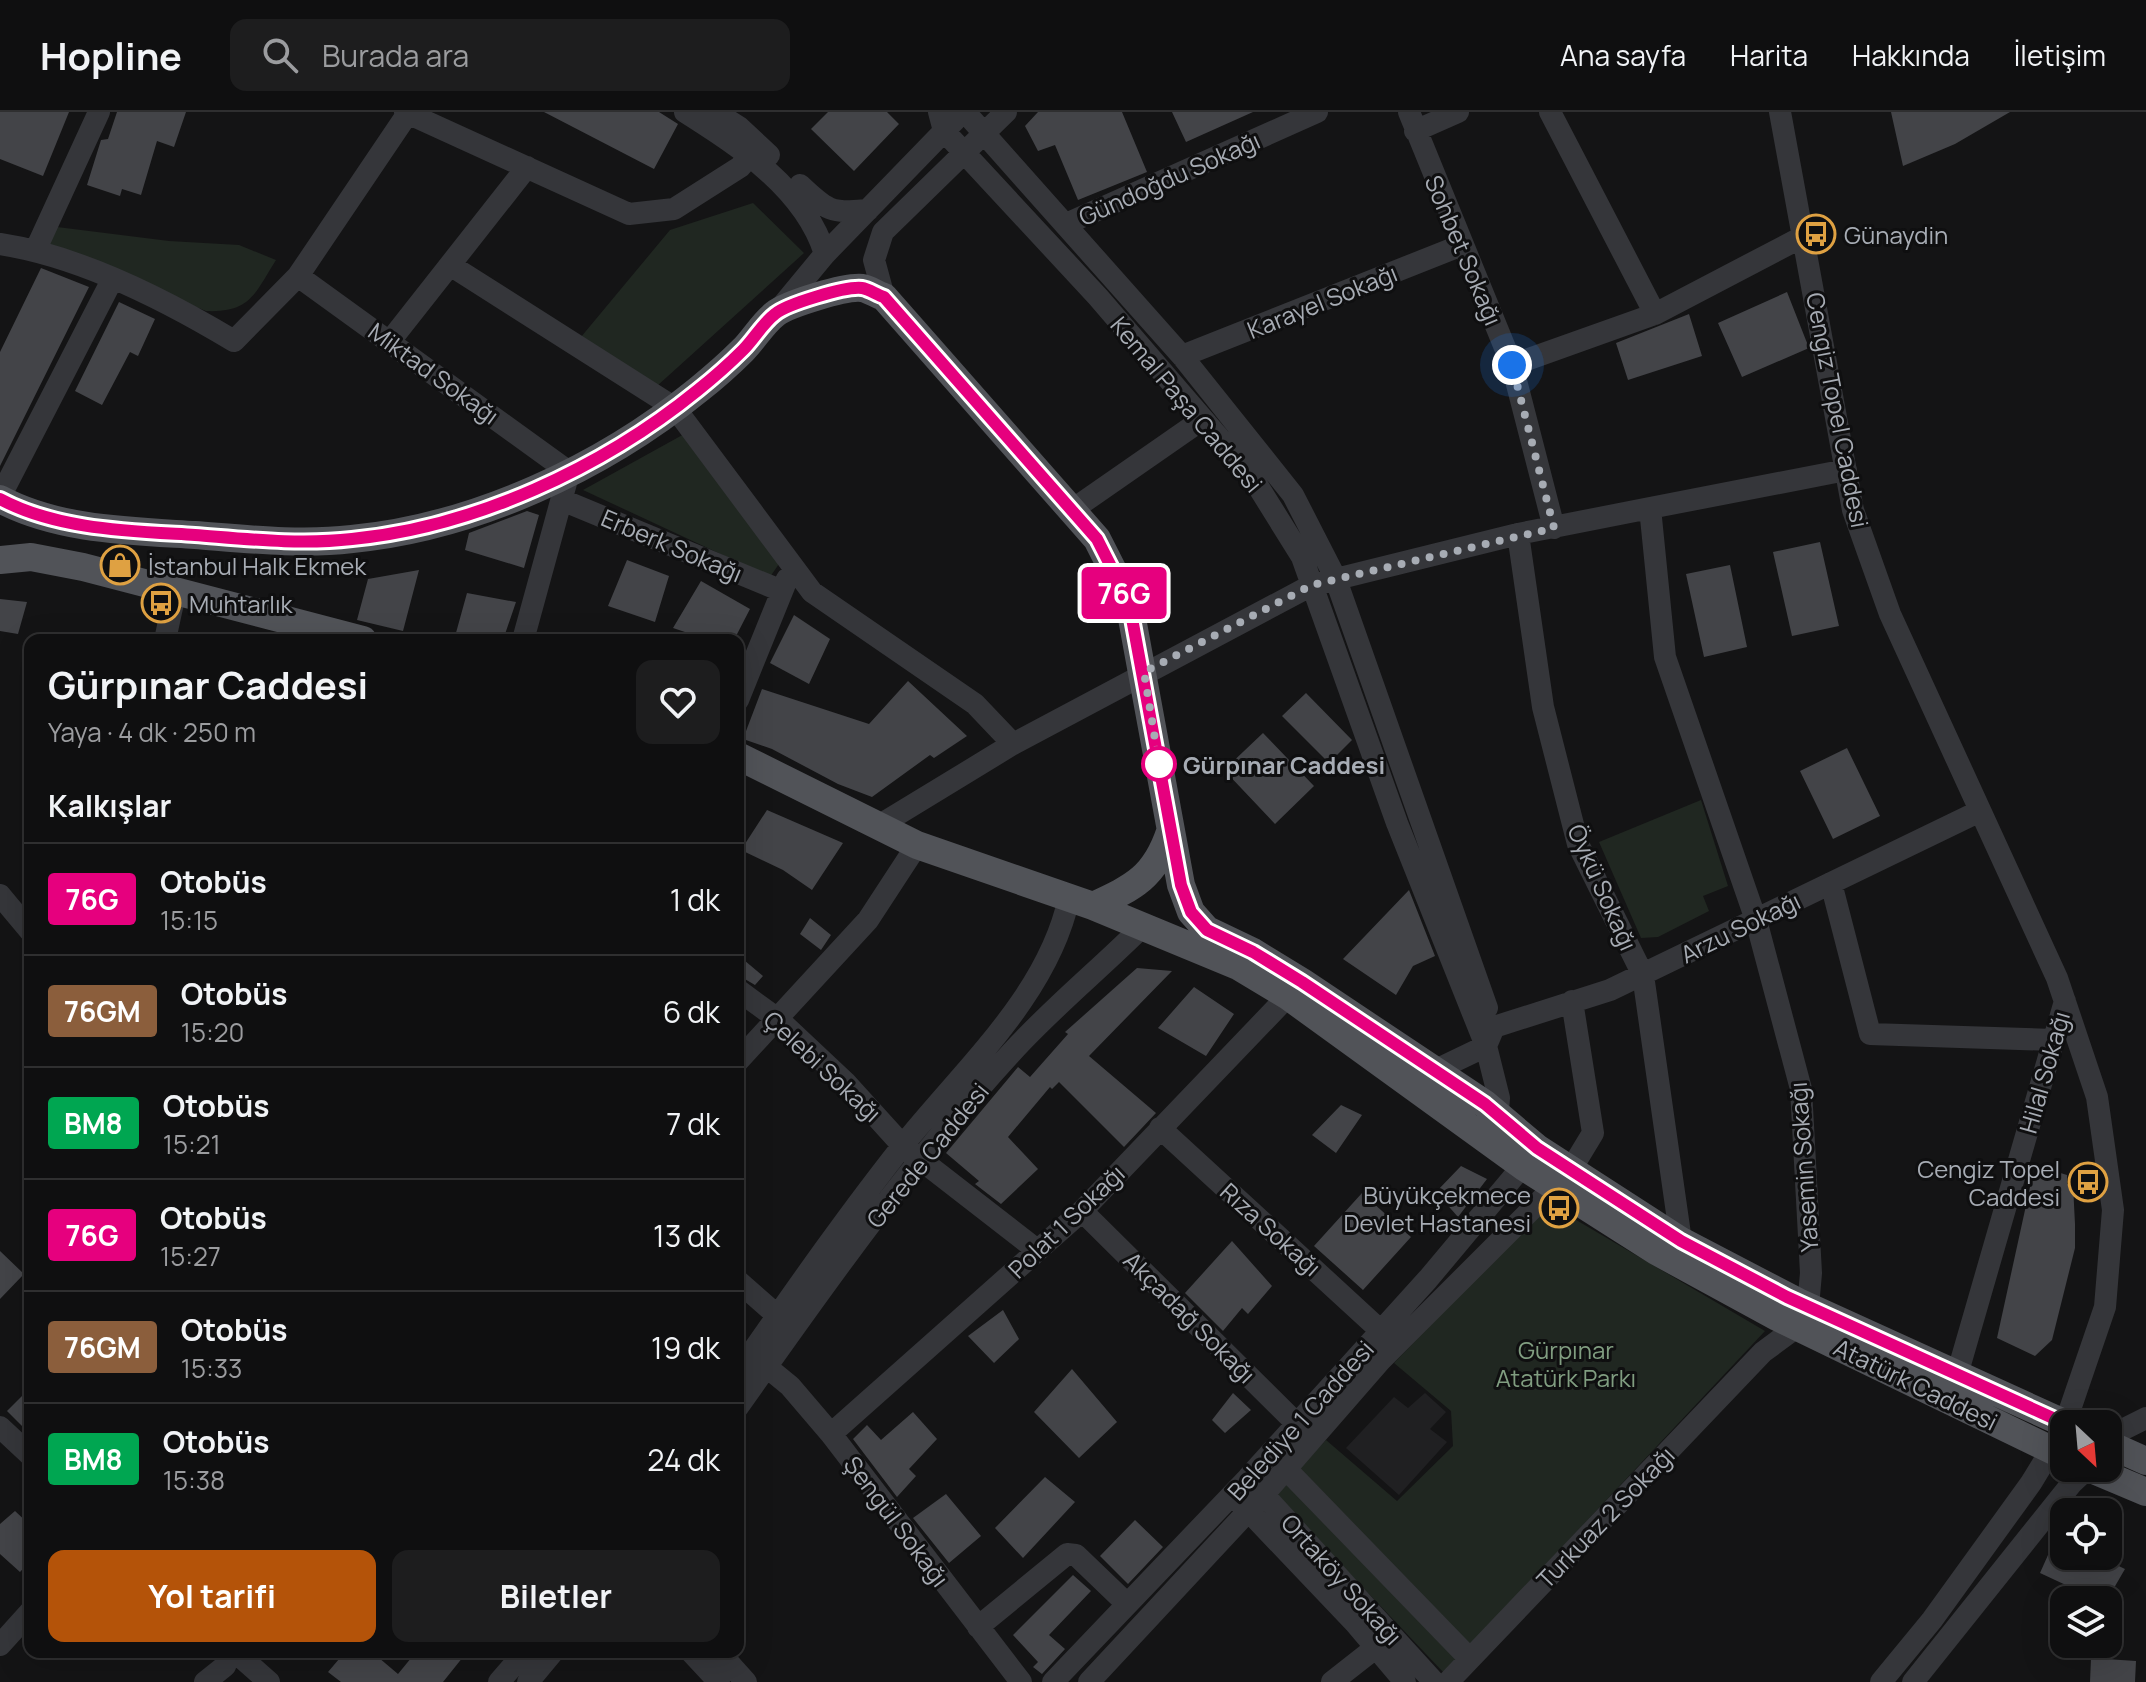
<!DOCTYPE html>
<html lang="tr">
<meta charset="utf-8">
<style>
body{margin:0;font-family:Manrope,sans-serif;background:#1d1d1e;color:#f1f3f6;height:100vh;display:flex;flex-direction:column;font-size:30px;white-space:nowrap}
*{box-sizing:border-box;margin:0}
p{font-size:26px;color:#9b9c9f}
.icon{flex:none;width:44px;height:44px;fill:none;stroke:currentColor;stroke-width:2;stroke-linecap:round;stroke-linejoin:round}
.map{position:relative;flex:1;overflow:hidden}
.drawer{position:absolute;left:24px;top:522px;width:720px;height:1024px;display:flex;flex-direction:column;background:#0f0f10;border-radius:16px;box-shadow:0 8px 32px #0002,0 0 0 2px #2f2f30}
.drawer>*{flex:none}
.badge{padding:0 16px;border-radius:6px;font-size:28px;line-height:52px}
.needle{width:52px;rotate:154deg}
.buttons{position:absolute;left:2050px;top:1298px;display:grid;gap:16px}
.buttons a{display:grid;place-items:center;width:72px;height:72px;border-radius:16px;background:#0f0f10;box-shadow:0 8px 32px #0002,0 0 0 2px #2f2f30;font-size:40px}
.you{position:absolute;width:40px;height:40px;margin:-20px;border:6px solid #fff;border-radius:50%;background:#1a73e8;box-shadow:0 0 0 12px #1a73e833}
.map>.badge{position:absolute;translate:-50% -50%;box-shadow:0 0 0 4px #fff}
h2{padding:0 24px;font-size:30px;line-height:72px}
.round{display:grid;place-items:center;flex:none;width:84px;height:84px;border-radius:16px;background:#1d1d1e}
.overview{display:flex;align-items:center;justify-content:space-between;height:136px;padding:0 24px}
h1{font-size:38px;font-weight:700;line-height:60px}
.primary-button{display:flex;gap:16px;margin-top:auto;padding:16px 24px}
.primary-button a{flex:1;height:92px;border-radius:16px;background:#b45309;color:#fff;font-size:32px;font-weight:700;line-height:92px;text-align:center}
.primary-button a+a{background:#1d1d1e;color:#f1f3f6}
ul{padding:0;list-style:none}
li{display:flex;align-items:center;gap:24px;height:112px;padding:0 24px;border-top:2px solid #2f2f30}
li div{flex:1}
li b{display:block;font-size:30px}
li em{font-style:normal}
li .badge{min-width:88px;font-weight:700;text-align:center}
header{display:flex;align-items:center;gap:48px;box-sizing:border-box;height:112px;padding:0 40px;background:#0f0f10;border-bottom:2px solid #2f2f30}
header strong{font-size:38px}
nav{display:flex;gap:44px;margin-inline-start:auto;font-size:28px}
.search{width:560px;height:72px;background:#1d1d1e;display:flex;align-items:center;gap:20px;box-sizing:border-box;padding:0 28px;border-radius:16px;color:#9b9c9f;font-size:30px}
.map>svg:first-child{display:block}
.built{fill:#202022}
.green{fill:#202721}
.building{fill:#434448}
.lines{fill:none;stroke-linecap:round;stroke-linejoin:round}
.minor{stroke:#35363a;stroke-width:22}
.major{stroke:#515358;stroke-width:28}
.line-casing{stroke:#fff;stroke-width:18}
.line{stroke:#e6007e;stroke-width:12}
.walk{stroke:#a7acb4;stroke-width:8;stroke-dasharray:0 14.4}
.stop-dot{fill:#fff;stroke:#e6007e;stroke-width:4}
.labels{text-anchor:middle;dominant-baseline:central;stroke-width:6;stroke-linejoin:round;paint-order:stroke}
.street-label{font-size:24px;fill:#a7acb4;stroke:#0f0f10}
.poi-label{font-size:24px;fill:#a7acb4;stroke:#0f0f10;text-anchor:start}
.stop-label{font-size:24px;font-weight:bold;fill:#a7acb4;stroke:#0f0f10;text-anchor:start}
.park-label{font-size:24px;fill:#809d80;stroke:#0f0f10}
</style>
<header>
<strong>Hopline</strong>
<div class="search"><svg class="icon" aria-label="search" viewBox="0 0 24 24"><circle cx="10" cy="10" r="6"/><path d="M15 15l6 6"/></svg>Burada ara</div>
<nav><a>Ana sayfa</a><a>Harita</a><a>Hakkında</a><a>İletişim</a></nav>
</header>
<div class="map">
<svg width="2146" height="1570" viewBox="0 0 2146 1570">
<rect width="100%" height="100%" fill="#141415"/>
<path class="built" d="M1425 1281 1446 1300 1430 1317 1447 1330 1399 1383 1346 1336 1394 1285 1408 1296Z"/>
<path class="green" d="M753 91 804 141 657 274 581 225 670 118Z
M57 115 169 129 239 133 276 148C255 181 251 201 206 199L49 135 46 125Z
M686 321 783 446 770 465 583 378Z
M1701 688 1728 774 1703 784 1709 799 1658 825 1641 826 1599 730Z
M1549 1092 1765 1219 1444 1561 1274 1382 1326 1328 1397 1389 1453 1334 1451 1299 1394 1251Z"/>
<path class="building" d="M0 0H69L43 64 0 47Z
M117 0H186L174 35 157 29 141 83 122 77 120 84 87 73 101 28 108 27Z
M544 0H659L678 12 654 57Z
M828 0H887L899 12 854 59 811 17Z
M1038 0H1122L1147 60 1078 88 1055 33 1038 39 1025 14Z
M1172 0H1253L1186 30Z
M1891 0H2010L1955 32 1903 54Z
M41 156 89 175 0 354V240Z
M1787 180 1809 236 1742 265 1718 211Z
M119 190 155 207 138 244 130 240 102 293 75 279Z
M1689 202 1702 244 1628 268 1616 231Z
M527 399 539 403 524 456 465 438 469 421Z
M1820 430 1839 514 1792 524 1773 440Z
M627 448 669 464 655 510 608 494Z
M1730 453 1747 535 1704 545 1686 462Z
M419 458 403 519 357 508 368 467Z
M701 469 750 497 734 528H709L673 516Z
M467 481 516 490 503 528H454Z
M0 487 27 490 18 522 0 519Z
M794 503 830 527 809 572 770 551Z
M908 569 967 624 934 646 930 643 872 685 838 672 772 637 743 627 762 577 869 612Z
M1306 581 1352 628 1329 651 1282 604Z
M1263 621 1314 674 1275 712 1224 658Z
M1847 636 1880 704 1833 727 1800 659Z
M767 698 843 731 812 778 783 758 741 738Z
M1409 778 1435 844 1413 854 1396 883 1343 847Z
M810 806 831 823 821 838 800 822Z
M738 843 763 864 755 873 738 863Z
M1137 856 1172 859 1089 944 1156 1001 1124 1035 1059 970 1052 977 1050 975 1008 1025 1038 1057 1001 1092 975 1072 979 1069 946 1041 1018 955 1030 965 1068 922 1065 920Z
M1194 875 1234 902 1206 944 1158 916Z
M1341 993 1362 1003 1336 1041 1312 1023Z
M1461 1054 1487 1067 1458 1105 1436 1080Z
M2038 1054 2067 1063V1072L2073 1073 2075 1112V1136L2052 1228 2035 1244 1997 1226 2032 1066 2036 1067Z
M1362 1081 1411 1125 1363 1178 1314 1134Z
M1232 1129 1272 1174 1248 1202 1242 1196 1223 1219 1185 1181Z
M0 1139 24 1162 0 1187Z
M1003 1198 1019 1227 994 1251 968 1224Z
M1072 1257 1117 1310 1079 1346 1034 1300Z
M30 1276V1322L7 1299Z
M1233 1281 1251 1298 1225 1321 1212 1308Z
M913 1300 937 1327 909 1357 916 1364 897 1385 853 1327 867 1313 881 1328Z
M1045 1365 1075 1390 1023 1446 995 1416Z
M946 1382 981 1424 949 1451 913 1406Z
M15 1399 30 1413V1449L20 1460 0 1442V1412Z
M2064 1407V1444H2098L2125 1457 2107 1488H2098L2040 1461Z
M1135 1408 1163 1435 1128 1472 1100 1444Z
M1073 1463 1091 1479 1049 1523 1065 1537 1042 1562 1033 1555 1038 1550 1013 1523Z
M345 1540H372L398 1562 416 1540H467L443 1570H341L328 1560Z
M2091 1546 2136 1549 2135 1570H2090Z"/>
<g class="lines">
<path class="minor" d="M405 0 629 102 674 97 740 55 759 34
M685 0C740 35 805 77 825 142
M715 0 739 15 769 43
M939 0 944 19 1098 185 1251 363 1302 445 1397 711 1486 934 1499 986 1497 1013
M965 0 1182 244 1293 383 1335 465 1487 896
M1409 0 1512 253 1554 416
M1550 0 1655 202
M1780 0 1853 398 1890 502 2057 866 2097 985 2113 1098 2105 1195 2065 1312
M1415 19 1458 0
M800 73C826 98 831 102 868 98
M1066 112 1317 0
M0 132C79 144 166 188 234 229L298 164 408 1
M36 137 99 0
M450 153 675 296 812 480 975 592 1013 632
M298 164 569 360 523 528
M884 185 874 148 883 120 1006 0
M777 200 825 142 955 8
M390 229 527 55
M1182 244 1462 133
M1512 253 1655 202 1804 124
M0 385 112 168
M562 388 782 479
M1072 398 1203 307
M1518 422 1543 595 1578 732 1643 863 1681 1129
M165 528 176 477
M738 588 787 467
M880 713 1013 632 1312 473 1518 422 1650 396
M1831 771 1870 922 2053 928
M0 783 30 819
M738 878 779 908 845 970 903 1034 1037 1138
M738 949 868 808 917 733
M1434 959 1486 934 1494 915 1610 878 1980 699
M1160 1016 1381 1219
M1082 1099 1297 1312
M738 1169 779 1205
M757 1247 790 1274 831 1322 1021 1570
M738 1260C792 1183 846 1105 904 1032 964 957 1048 883 1069 786
M1957 1263 2065 889
M738 1295C824 1173 911 1050 1012 940 1053 895 1100 857 1143 814
M0 1315 30 1343
M831 1322 1082 1099 1288 884
M2108 1325 2146 1306
M1286 1357 1469 1546
M1255 1373 1434 1570
M1239 1389 1355 1511 1405 1570
M978 1515 1067 1442 1076 1443 1127 1492
M0 1533 30 1500
M235 1540 269 1570
M691 1540 719 1570
M719 1540 746 1570
M205 1570 225 1554 230 1540
M499 1570 525 1540
M528 1570 553 1540
M1053 1570 1248 1366 1428 1167 1531 1044
M1089 1570 1265 1381 1380 1249 1570 1059 1593 1021 1572 889
M1332 1570 1388 1526
M1448 1570 1763 1240 1797 1215 1808 1195 1811 1161 1801 977 1756 808 1665 545 1650 396 1846 358
M1881 1570 1932 1508 2031 1371 2059 1325
M1913 1570 2072 1371 2088 1356"/>
<path class="major" d="M0 387C58 418 130 419 195 423 247 427 300 433 352 427 475 415 602 356 698 278 713 266 729 252 743 238 754 227 763 211 775 202 787 192 846 174 862 176 869 177 877 183 884 185L1097 427 1129 490 1181 773 1191 800 1207 818 1253 840 1302 870 1485 992 1537 1036 1681 1129 1798 1190 2066 1312
M0 448 31 445 83 455 363 528
M738 644 917 733 1093 794 1238 854 1288 884 1524 1055 1656 1139 1777 1205 2064 1344
M1093 794C1134 775 1155 765 1170 720
M2108 1332 2146 1349
M2089 1356 2146 1380"/>
</g>
<g class="lines">
<g class="line-casing">
<path id="line" d="M0 387C58 418 131 419 195 423 247 427 300 433 352 427 475 415 602 356 698 278 713 266 729 252 743 238 754 227 763 211 775 202 787 192 846 174 862 176 869 177 877 183 884 185L1097 427 1129 490 1181 773 1191 800 1207 818 1253 840 1302 870 1485 992 1537 1036 1681 1129 1787 1185 2066 1312"/>
</g>
<use href="#line" class="line"/>
<path class="walk" d="M1159 652 1144 560 1312 473 1554 416 1512 253"/>
</g>
<defs>
<g id="bus-ring" transform="scale(2)"><circle r="9.5" fill="#0f0f10" stroke="#dfa142" stroke-width="1.5"/><path d="M-5-6H5V4H4V6H2V4H-2V6H-4V4H-5ZM-3.5-4V0h7V-4ZM-3.5 1.2v1.5H-2V1.2ZM2 1.2v1.5H3.5V1.2Z" fill="#dfa142"/></g>
<g id="shop-ring" transform="scale(2)"><circle r="9.5" fill="#0f0f10" stroke="#dfa142" stroke-width="1.5"/><path d="M-5-2.5h2.3a2.7 3.5 0 0 1 5.4 0H5L5.5 6h-11ZM-1.5-2.5h3a1.5 2.3 0 0 0-3 0Z" fill="#dfa142"/></g>
</defs>
<g fill-rule="evenodd">
<use href="#bus-ring" x="1816" y="122"/>
<use href="#shop-ring" x="120" y="453"/>
<use href="#bus-ring" x="161" y="491"/>
<use href="#bus-ring" x="2088" y="1070"/>
<use href="#bus-ring" x="1559" y="1096"/>
</g>
<circle class="stop-dot" cx="1159" cy="652" r="16"/>
<g class="labels">
<g class="street-label">
<text transform="translate(1169 66) rotate(-24)">Gündoğdu Sokağı</text>
<text transform="translate(1464 138) rotate(67)">Sohbet Sokağı</text>
<text transform="translate(1322 189) rotate(-22)">Karayel Sokağı</text>
<text transform="translate(434 261) rotate(36)">Miktad Sokağı</text>
<text transform="translate(1187 292) rotate(50)">Kemal Paşa Caddesi</text>
<text transform="translate(1838 298) rotate(79)">Cengiz Topel Caddesi</text>
<text transform="translate(672 433) rotate(23)">Erberk Sokağı</text>
<text transform="translate(1603 775) rotate(66)">Öykü Sokağı</text>
<text transform="translate(1740 815) rotate(-26)">Arzu Sokağı</text>
<text transform="translate(823 954) rotate(43)">Çelebi Sokağı</text>
<text transform="translate(2044 960) rotate(-74)">Hilal Sokağı</text>
<text transform="translate(927 1043) rotate(-51)">Gerede Caddesi</text>
<text transform="translate(1803 1055) rotate(-94)">Yasemin Sokağı</text>
<text transform="translate(1066 1109) rotate(-44)">Polat 1 Sokağı</text>
<text transform="translate(1271 1117) rotate(42)">Rıza Sokağı</text>
<text transform="translate(1190 1205) rotate(45)">Akçadağ Sokağı</text>
<text transform="translate(1916 1272) rotate(26)">Atatürk Caddesi</text>
<text transform="translate(1300 1308) rotate(-48)">Belediye 1 Caddesi</text>
<text transform="translate(1605 1405) rotate(-46)">Turkuaz 2 Sokağı</text>
<text transform="translate(897 1409) rotate(53)">Şengül Sokağı</text>
<text transform="translate(1342 1467) rotate(48)">Ortaköy Sokağı</text>
</g>
<g class="poi-label">
<text x="1844" y="122">Günaydin</text>
<text x="148" y="453">İstanbul Halk Ekmek</text>
<text x="189" y="491">Muhtarlık</text>
<text x="2060" y="1056" text-anchor="end">Cengiz Topel<tspan x="2060" dy="28">Caddesi</tspan></text>
<text x="1531" y="1082" text-anchor="end">Büyükçekmece<tspan x="1531" dy="28">Devlet Hastanesi</tspan></text>
</g>
<g class="stop-label">
<text x="1183" y="652">Gürpınar Caddesi</text>
</g>
<g class="park-label">
<text x="1566" y="1237">Gürpınar<tspan x="1566" dy="28">Atatürk Parkı</tspan></text>
</g>
</g>
</svg>
<div class="buttons">
<a><svg class="needle" viewBox="-14 -14 28 28"><path d="M0-13l5 13h-10z" fill="#e53935"/><path d="M0 13l5-13h-10z" fill="#9b9c9f"/></svg></a>
<a><svg class="icon" aria-label="locate" viewBox="0 0 24 24"><circle cx="12" cy="12" r="6"/><path d="M12 2v4M12 18v4M2 12h4M18 12h4"/></svg></a>
<a><svg class="icon" aria-label="layers" viewBox="0 0 24 24"><path d="M12 4l9 5-9 5-9-5zM3 14l9 5 9-5"/></svg></a>
</div>
<div class="you" style="left:1512px;top:253px"></div>
<b class="badge" style="left:1124px;top:481px;background:#e6007e;color:#fff">76G</b>
<section class="drawer">
<div class="overview"><div><h1>Gürpınar Caddesi</h1><p>Yaya · 4 dk · 250 m</p></div><a class="round"><svg class="icon" aria-label="heart" viewBox="0 0 24 24"><path d="M12 20l-8-8c-3-5 5-10 8-4 3-6 11-1 8 4z"/></svg></a></div>
<h2>Kalkışlar</h2>
<ul>
<li><span class="badge" style="background:#e6007e;color:#fff">76G</span><div><b>Otobüs</b><p>15:15</p></div><em>1 dk</em></li>
<li><span class="badge" style="background:#8b5e3c;color:#fff">76GM</span><div><b>Otobüs</b><p>15:20</p></div><em>6 dk</em></li>
<li><span class="badge" style="background:#00a651;color:#fff">BM8</span><div><b>Otobüs</b><p>15:21</p></div><em>7 dk</em></li>
<li><span class="badge" style="background:#e6007e;color:#fff">76G</span><div><b>Otobüs</b><p>15:27</p></div><em>13 dk</em></li>
<li><span class="badge" style="background:#8b5e3c;color:#fff">76GM</span><div><b>Otobüs</b><p>15:33</p></div><em>19 dk</em></li>
<li><span class="badge" style="background:#00a651;color:#fff">BM8</span><div><b>Otobüs</b><p>15:38</p></div><em>24 dk</em></li>
</ul>
<div class="primary-button"><a>Yol tarifi</a><a>Biletler</a></div>
</section>
</div>
